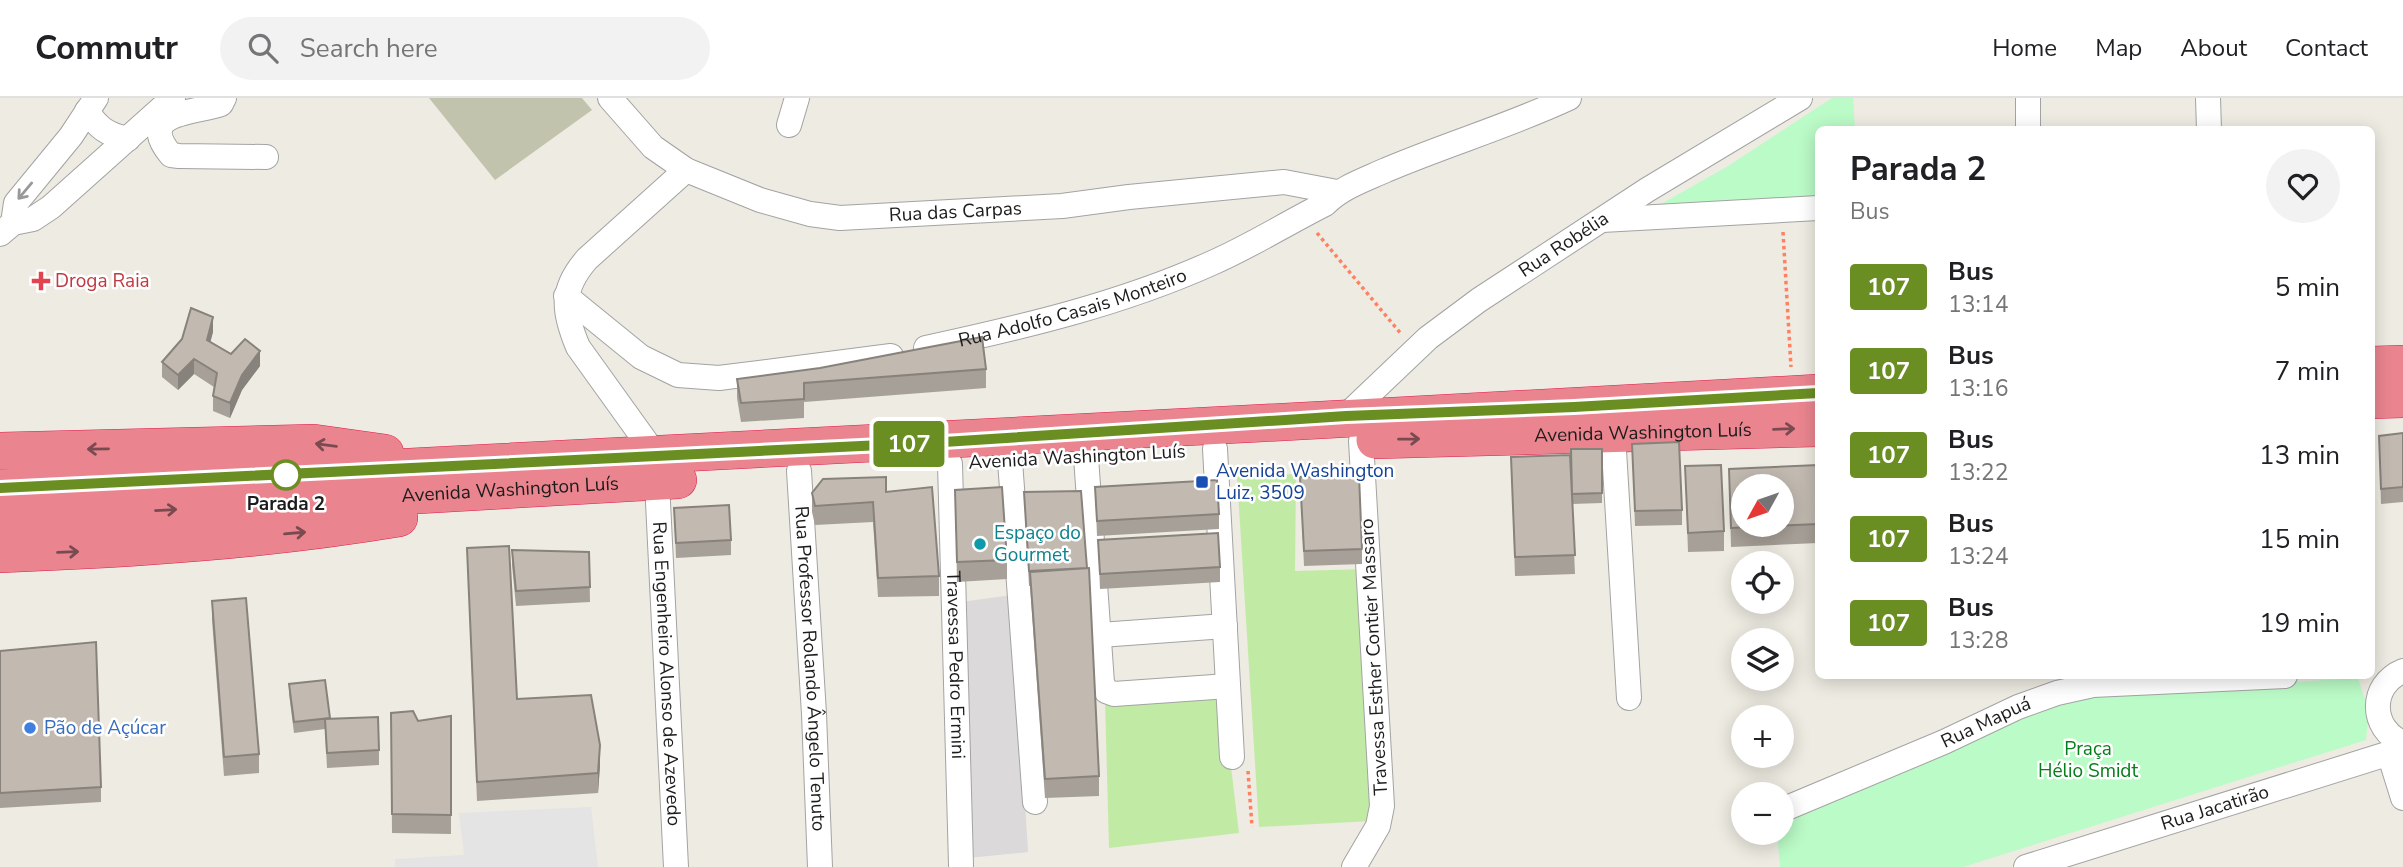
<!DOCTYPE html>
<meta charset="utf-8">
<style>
body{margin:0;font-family:"Nunito Sans",sans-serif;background:#f2f2f2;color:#202124;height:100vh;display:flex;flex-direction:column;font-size:26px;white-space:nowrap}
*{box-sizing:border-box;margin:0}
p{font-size:23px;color:#757577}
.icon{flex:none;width:38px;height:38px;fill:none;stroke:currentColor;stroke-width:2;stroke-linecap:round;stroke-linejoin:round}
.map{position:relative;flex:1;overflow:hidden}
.panel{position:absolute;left:1815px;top:28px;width:560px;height:553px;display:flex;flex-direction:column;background:#fff;border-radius:10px;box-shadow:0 4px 18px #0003}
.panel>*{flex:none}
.badge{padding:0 14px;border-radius:5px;font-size:24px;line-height:46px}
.needle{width:46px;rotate:230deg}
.fabs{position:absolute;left:1731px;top:376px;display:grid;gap:14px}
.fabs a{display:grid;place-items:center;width:63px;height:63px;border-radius:50%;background:#fff;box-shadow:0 4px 18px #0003;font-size:35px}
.map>.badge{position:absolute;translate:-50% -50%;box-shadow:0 0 0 4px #fff}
.round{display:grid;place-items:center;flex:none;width:74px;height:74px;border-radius:37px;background:#f2f2f2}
.head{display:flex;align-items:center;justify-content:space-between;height:119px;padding:0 35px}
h1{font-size:33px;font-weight:700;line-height:52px}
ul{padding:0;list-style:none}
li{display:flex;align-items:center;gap:21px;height:84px;padding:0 35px}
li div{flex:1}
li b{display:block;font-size:26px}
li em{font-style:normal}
li .badge{min-width:77px;font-weight:700;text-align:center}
header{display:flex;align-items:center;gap:42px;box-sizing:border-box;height:98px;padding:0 35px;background:#fff;border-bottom:2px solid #e0e0e0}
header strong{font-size:33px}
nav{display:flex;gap:38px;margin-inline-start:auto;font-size:24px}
.search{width:490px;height:63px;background:#f2f2f2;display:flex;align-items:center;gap:18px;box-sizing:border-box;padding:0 24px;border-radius:38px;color:#757577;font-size:26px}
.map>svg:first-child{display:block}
.residential{fill:#dbd9d9}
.construction{fill:#c1c3ad}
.grass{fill:#c1eba5}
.park{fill:#bbfbc7}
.parking{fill:#e4e4e4}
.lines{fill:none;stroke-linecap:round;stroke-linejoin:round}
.minor-casing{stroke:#a3a3a3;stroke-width:26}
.highway-casing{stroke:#df1c4d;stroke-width:38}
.path{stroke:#ff8162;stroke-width:3.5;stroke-dasharray:3.5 3.5;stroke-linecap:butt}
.minor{stroke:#fff;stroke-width:24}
.highway{stroke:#ea858f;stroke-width:37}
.wall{fill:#a7a098}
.shaded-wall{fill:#88827c}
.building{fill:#c2bab1;stroke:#88827c;stroke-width:2;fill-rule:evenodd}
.oneway{stroke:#999}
.oneway2{stroke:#794b50}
.line-casing{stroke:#fff;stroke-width:16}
.line{stroke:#6b8e23;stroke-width:10}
.health-dot{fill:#e0444e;stroke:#fff;stroke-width:2.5}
.stop-dot{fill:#fff;stroke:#6b8e23;stroke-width:3.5}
.transit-dot{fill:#1a4fb4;stroke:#fff;stroke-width:2.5}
.culture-dot{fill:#0f9aa8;stroke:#fff;stroke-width:2.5}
.shop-dot{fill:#3f7fe0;stroke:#fff;stroke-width:2.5}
.labels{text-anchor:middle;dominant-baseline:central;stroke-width:5;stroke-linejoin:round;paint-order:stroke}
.street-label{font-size:19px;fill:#1c1c1c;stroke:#fff}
.health-label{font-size:19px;fill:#be3a42;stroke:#fff;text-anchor:start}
.transit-label{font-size:19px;fill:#164399;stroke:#fff;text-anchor:start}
.stop-label{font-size:19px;font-weight:bold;fill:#1c1c1c;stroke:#fff}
.culture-label{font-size:19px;fill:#0d838f;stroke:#fff;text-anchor:start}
.shop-label{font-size:19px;fill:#366cbe;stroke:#fff;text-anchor:start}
.park-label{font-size:19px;fill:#077e1c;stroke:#fff}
</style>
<header>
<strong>Commutr</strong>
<div class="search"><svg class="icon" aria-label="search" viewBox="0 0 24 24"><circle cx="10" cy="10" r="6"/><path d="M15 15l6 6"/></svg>Search here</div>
<nav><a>Home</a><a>Map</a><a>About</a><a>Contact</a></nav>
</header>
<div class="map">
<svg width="2403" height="769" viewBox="0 0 2403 769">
<rect width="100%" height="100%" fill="#eeebe2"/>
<path class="residential" d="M1012 497 1028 754 968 760 961 504Z"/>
<path class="construction" d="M429 0H582L592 12 495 82Z"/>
<path class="grass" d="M1296 376 1295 473 1365 471 1372 723 1259 729 1237 378Z
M1222 594 1239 735 1109 750 1105 603Z"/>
<path class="park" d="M1832 0H1853L1855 31 1818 32V98L1656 109 1728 68Z
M2358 580 2369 614 2366 642 1963 769H1780L1777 735H1782V718L2074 598Z"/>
<path class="parking" d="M591 709 598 769H395V761L464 757 459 715Z"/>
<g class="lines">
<g class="minor-casing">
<g id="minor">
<path d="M224 0 221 6C197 15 134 13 171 57L179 58 266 59"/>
<path id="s1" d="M610 0 653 49 686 72 760 102 810 116 840 120 1062 108 1129 99 1284 84 1337 94"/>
<path d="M2028 0V32"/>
<path d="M2208 0 2209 32"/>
<path d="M87 13C98 30 108 37 128 41"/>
<path d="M789 27 797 0"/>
<path d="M1602 122 1818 110"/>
<path d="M13 125 16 105 71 38 96 0"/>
<path d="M0 136 13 125 33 121 51 109 173 0"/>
<path d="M566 198 641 259 678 277 719 280 891 258"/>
<path id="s2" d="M926 250C1023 229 1121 206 1212 165 1251 148 1287 125 1325 106 1342 89 1364 82 1386 72 1447 46 1509 28 1569 0"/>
<path id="s3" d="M1346 318 1428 240 1479 202 1647 92 1800 0"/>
<path d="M1613 336 1629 600"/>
<path d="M1215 351 1232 659"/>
<path d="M657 359 578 249C563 213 560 192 587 161L686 72"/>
<path d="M1086 359 1102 585 1106 593 1114 596 1228 588"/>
<path d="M1010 363 1035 704"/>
<path id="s4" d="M950 366 961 767"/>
<path id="s5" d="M799 373 814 616 820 769"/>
<path id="s6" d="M657 384 676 769"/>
<path d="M1100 537 1225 528"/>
<path d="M2403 573C2369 587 2370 631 2403 645"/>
<path d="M2389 655 2403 700"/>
<path id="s7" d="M1782 712 1944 644 2018 609 2057 595 2093 587 2285 578"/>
<path d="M1354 769 1378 728 1382 708 1361 343"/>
<path id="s8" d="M2026 769 2403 651"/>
</g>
</g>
<g class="highway-casing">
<g id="highway">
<path d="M2371 267 2403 266"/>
<path d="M2371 302 2403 301"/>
<path id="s9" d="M1375 342 1818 330"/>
<path d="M0 353 314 345 385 355"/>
<path d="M0 390C606 363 1212 327 1818 295"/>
<path id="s10" d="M0 421 678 382"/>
<path d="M0 456C134 451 267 442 399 420"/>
</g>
</g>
<path class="path" d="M1783 134 1791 269
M1317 135 1402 237
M1248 673 1252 729"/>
<use href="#minor" class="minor"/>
<use href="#highway" class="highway"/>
</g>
<path class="wall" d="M213 234 210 244 231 256 260 268 242 292 230 320 213 313V298L214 289 194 276 178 292 162 279V264Z
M986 271V290L804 304V320L741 324 737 300V281Z
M2403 335V404L2381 406 2379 338Z
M1632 346 1682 412V427L1635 428Z
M1571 351H1602V405L1572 406 1575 476 1515 478 1511 359 1572 398Z
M1818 367V445L1731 449 1729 371Z
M1685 368 1724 433V453L1688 454Z
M1300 379 1362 451V466L1304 468Z
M1095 389 1219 416V431L1097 438Z
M955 392 1007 462V481L957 484Z
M886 394 939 478V498L878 499 873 424 815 427 812 414V395Z
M1024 394 1099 678V698L1045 700 1030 488H1029Z
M674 410 731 442V457L676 460Z
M1098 442 1220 469V484L1100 491Z
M467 450 517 601 600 667 598 695 477 703Z
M512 452 589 454 590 504 516 508 512 467Z
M212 503 259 656V675L224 678 212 522Z
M0 553 101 689V704L0 710Z
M289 586 330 621 379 652V667L327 670 325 631 294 635 289 596Z
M391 615 418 623 451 618V736L392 735Z"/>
<path class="shaded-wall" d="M213 219V234L207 257V242Z
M260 253V268L242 292 230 320V305L242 277Z
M194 261V276L178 292V277Z
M600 647V667L598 695V675Z"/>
<path class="building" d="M191 210 213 219 207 242 231 256 245 241 260 253 242 277 230 305 213 298 217 275 194 261 178 277 162 264 182 241Z
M982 239 986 271 804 285V301L741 305 737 281 820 270Z
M2403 335V389L2381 391 2379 338Z
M1679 344 1682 412 1635 413 1632 346Z
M1571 351H1602V395L1572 396Z
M1570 357 1575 457 1515 459 1511 359Z
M1721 367 1724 433 1688 435 1685 368Z
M1818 367V426L1731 430 1729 371ZM1743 388H1782V427H1743Z
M1359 377 1362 451 1304 453 1300 379Z
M886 379V394L932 389 939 478 878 480 873 404 815 408 812 395 823 381Z
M1217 382 1219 416 1097 423 1095 389Z
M1002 389 1007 462 957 464 955 392Z
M1081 393 1087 470 1029 473 1024 394Z
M729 407 731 442 676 445 674 410Z
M1218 435 1220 469 1100 476 1098 442Z
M509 448 517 601 591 597 600 647 598 675 477 684 467 450Z
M512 452 589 454 590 489 516 493Z
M1089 470 1099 678 1045 681 1030 474Z
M246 500 259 656 224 659 212 503Z
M96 544 101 689 0 695V553Z
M325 582 330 620 294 624 289 586Z
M413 613 418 623 451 618V717L392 716 391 615Z
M378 619 379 652 327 655 325 621Z"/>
<defs><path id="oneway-shaft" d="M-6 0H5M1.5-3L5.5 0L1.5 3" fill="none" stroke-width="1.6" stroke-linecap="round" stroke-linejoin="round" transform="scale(1.75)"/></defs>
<use class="oneway" href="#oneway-shaft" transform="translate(25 93) rotate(130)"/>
<g class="oneway2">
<use href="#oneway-shaft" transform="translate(1784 331) rotate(-2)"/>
<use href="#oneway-shaft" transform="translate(1409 341) rotate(-1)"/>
<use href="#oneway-shaft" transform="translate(326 347) rotate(-173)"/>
<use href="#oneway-shaft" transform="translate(98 351) rotate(179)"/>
<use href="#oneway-shaft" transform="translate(166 412) rotate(-3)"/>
<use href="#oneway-shaft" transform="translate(295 435) rotate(-5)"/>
<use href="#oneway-shaft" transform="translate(68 454) rotate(-2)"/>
</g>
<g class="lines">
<g class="line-casing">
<path id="line" d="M0 390 944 344 1346 318 1574 309 1818 295"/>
</g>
<use href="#line" class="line"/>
</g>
<path class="health-dot" d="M37.5 172.5h7v7h7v7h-7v7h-7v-7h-7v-7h7z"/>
<circle class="stop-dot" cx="286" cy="377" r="14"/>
<rect class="transit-dot" x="1195" y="377" width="14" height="14" rx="3.5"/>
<circle class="culture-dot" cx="980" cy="446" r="7"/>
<circle class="shop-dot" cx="30" cy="630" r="7"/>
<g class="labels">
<g class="street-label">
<text stroke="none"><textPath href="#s1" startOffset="383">Rua das Carpas</textPath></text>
<text stroke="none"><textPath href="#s3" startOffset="278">Rua Robélia</textPath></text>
<text stroke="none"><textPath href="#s2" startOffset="152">Rua Adolfo Casais Monteiro</textPath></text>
<text stroke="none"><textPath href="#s9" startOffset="268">Avenida Washington Luís</textPath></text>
<text transform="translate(1077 359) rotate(-3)">Avenida Washington Luís</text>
<text stroke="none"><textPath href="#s10" startOffset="511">Avenida Washington Luís</textPath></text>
<text transform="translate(1374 559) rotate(-93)">Travessa Esther Contier Massaro</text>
<text stroke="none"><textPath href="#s4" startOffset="201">Travessa Pedro Ermini</textPath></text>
<text stroke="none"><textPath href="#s5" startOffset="198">Rua Professor Rolando Ângelo Tenuto</textPath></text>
<text stroke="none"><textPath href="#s6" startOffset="192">Rua Engenheiro Alonso de Azevedo</textPath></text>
<text stroke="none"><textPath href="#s7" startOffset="222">Rua Mapuá</textPath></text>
<text stroke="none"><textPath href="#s8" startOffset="198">Rua Jacatirão</textPath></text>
</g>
<g class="health-label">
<text x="55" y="183">Droga Raia</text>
</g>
<g class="transit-label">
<text x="1216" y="373">Avenida Washington<tspan x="1216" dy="22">Luiz, 3509</tspan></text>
</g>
<g class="stop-label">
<text x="286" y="406">Parada 2</text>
</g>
<g class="culture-label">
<text x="994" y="435">Espaço do<tspan x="994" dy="22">Gourmet</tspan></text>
</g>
<g class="shop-label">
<text x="44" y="630">Pão de Açúcar</text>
</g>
<g class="park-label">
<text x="2088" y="651">Praça<tspan x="2088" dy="22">Hélio Smidt</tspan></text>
</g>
</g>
</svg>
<div class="fabs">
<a><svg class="needle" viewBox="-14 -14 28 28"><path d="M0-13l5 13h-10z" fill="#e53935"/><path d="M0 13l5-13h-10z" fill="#757577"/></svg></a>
<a><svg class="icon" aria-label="locate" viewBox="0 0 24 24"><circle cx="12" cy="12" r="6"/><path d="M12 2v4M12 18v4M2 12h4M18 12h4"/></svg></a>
<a><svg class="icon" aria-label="layers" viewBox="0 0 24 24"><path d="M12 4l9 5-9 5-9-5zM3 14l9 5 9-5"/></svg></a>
<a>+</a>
<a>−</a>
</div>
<b class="badge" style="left:909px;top:346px;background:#6b8e23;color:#fff">107</b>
<section class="panel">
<div class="head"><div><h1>Parada 2</h1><p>Bus</p></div><a class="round"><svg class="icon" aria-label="heart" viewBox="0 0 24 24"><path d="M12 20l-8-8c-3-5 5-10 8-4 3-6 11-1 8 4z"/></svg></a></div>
<ul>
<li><span class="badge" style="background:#6b8e23;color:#fff">107</span><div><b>Bus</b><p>13:14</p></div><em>5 min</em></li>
<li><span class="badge" style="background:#6b8e23;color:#fff">107</span><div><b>Bus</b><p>13:16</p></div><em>7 min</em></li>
<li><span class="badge" style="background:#6b8e23;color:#fff">107</span><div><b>Bus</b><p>13:22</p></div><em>13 min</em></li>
<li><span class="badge" style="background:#6b8e23;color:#fff">107</span><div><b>Bus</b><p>13:24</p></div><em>15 min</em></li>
<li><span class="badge" style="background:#6b8e23;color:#fff">107</span><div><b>Bus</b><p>13:28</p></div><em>19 min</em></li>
</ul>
</section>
</div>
